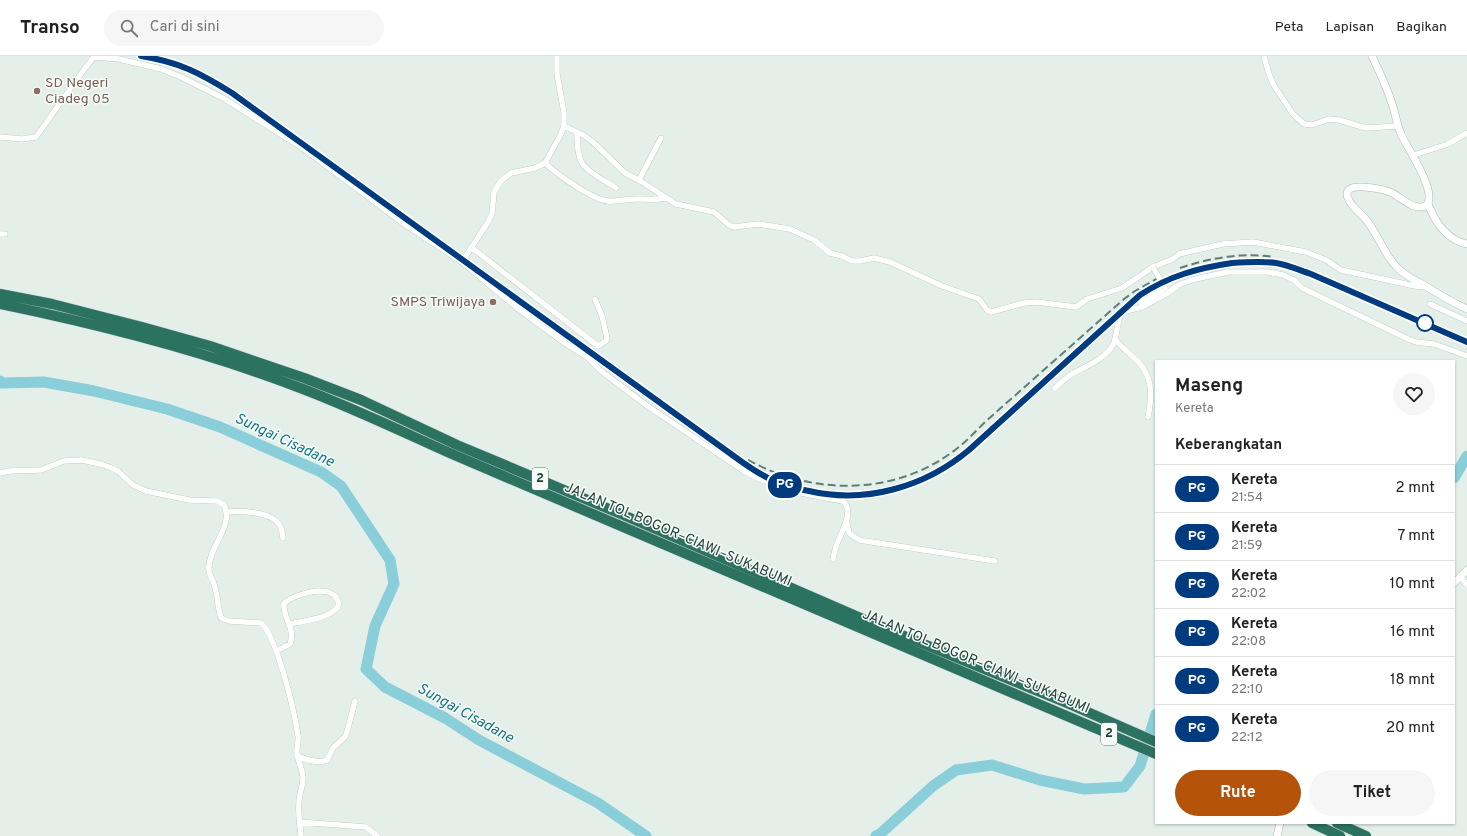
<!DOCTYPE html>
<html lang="id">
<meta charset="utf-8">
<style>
body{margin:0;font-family:Overpass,sans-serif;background:#f6f6f6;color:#222;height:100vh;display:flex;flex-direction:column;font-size:15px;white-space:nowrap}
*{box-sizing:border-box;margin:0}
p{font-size:13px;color:#767676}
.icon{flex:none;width:22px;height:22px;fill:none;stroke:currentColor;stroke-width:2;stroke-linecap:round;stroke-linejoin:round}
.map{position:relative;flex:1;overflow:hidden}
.sheet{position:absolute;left:1155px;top:304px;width:300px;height:464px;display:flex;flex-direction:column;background:#fff;border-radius:0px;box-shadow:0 1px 3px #0004}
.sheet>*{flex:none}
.badge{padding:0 8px;border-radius:13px;font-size:14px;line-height:26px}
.map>.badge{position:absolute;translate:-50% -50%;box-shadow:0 0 0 2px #fff}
h2{padding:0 20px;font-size:15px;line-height:36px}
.round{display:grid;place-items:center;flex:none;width:42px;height:42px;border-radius:21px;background:#f6f6f6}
.head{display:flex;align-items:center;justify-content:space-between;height:68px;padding:0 20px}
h1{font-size:19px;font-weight:700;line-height:30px}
.primary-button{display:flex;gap:8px;margin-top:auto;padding:8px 20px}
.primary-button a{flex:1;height:46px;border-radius:24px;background:#b45309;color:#fff;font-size:16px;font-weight:700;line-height:46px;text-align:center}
.primary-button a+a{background:#f6f6f6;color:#222}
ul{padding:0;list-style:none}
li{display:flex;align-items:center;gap:12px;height:48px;padding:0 20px;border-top:1px solid #e0e0e0}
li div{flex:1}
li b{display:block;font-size:15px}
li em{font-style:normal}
li .badge{min-width:44px;font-weight:700;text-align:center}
header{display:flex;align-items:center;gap:24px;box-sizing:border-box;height:56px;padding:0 20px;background:#fff;border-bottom:1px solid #e0e0e0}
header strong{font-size:19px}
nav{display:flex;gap:22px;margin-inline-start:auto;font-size:14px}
.search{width:280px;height:36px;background:#f6f6f6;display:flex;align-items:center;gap:10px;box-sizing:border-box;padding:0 14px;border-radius:22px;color:#767676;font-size:15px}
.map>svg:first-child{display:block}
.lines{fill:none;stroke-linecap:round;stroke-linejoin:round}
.river{stroke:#89ced8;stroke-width:11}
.minor-casing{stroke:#a7b8b1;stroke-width:6}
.tertiary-casing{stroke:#a7b8b1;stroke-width:8}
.motorway-casing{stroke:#c1cac8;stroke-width:11}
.minor{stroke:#fff;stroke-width:5.5}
.tertiary{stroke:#fff;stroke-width:7}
.motorway{stroke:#2b7261;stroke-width:10}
.rail{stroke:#5d7e74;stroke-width:2;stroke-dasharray:8 4;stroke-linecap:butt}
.minor-bridge-casing{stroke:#a7b8b1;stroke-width:6;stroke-linecap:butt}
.minor-bridge{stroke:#fff;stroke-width:5.5}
.line-casing{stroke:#fff;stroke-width:9}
.line{stroke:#003b80;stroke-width:6}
.education-dot{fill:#8d6e63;stroke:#f6fbf8;stroke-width:1.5}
.stop-dot{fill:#fff;stroke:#003b80;stroke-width:2}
.labels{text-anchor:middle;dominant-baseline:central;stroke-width:3;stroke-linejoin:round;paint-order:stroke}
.shield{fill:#f6fbf8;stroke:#627a72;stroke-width:1}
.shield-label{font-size:13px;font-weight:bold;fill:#224339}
.education-label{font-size:14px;fill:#785e54;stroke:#f6fbf8;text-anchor:start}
.street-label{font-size:14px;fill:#224339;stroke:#f6fbf8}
.water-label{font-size:15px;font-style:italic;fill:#157685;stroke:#f6fbf8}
</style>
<header>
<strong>Transo</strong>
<div class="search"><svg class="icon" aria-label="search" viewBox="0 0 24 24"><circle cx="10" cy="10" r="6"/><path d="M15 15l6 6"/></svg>Cari di sini</div>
<nav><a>Peta</a><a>Lapisan</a><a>Bagikan</a></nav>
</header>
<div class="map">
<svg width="1467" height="780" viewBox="0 0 1467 780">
<rect width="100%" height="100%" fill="#e5efea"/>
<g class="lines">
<path class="river" d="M0 325 2 327 44 326 94 335 167 353 220 371 321 416 341 430 390 504 394 528 375 570 366 613 385 631 445 662 479 684 598 747 646 780
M1454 422 1467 400
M876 780 880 778 933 730 956 714 992 709 1040 724 1084 733 1124 731 1140 710 1156 658"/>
<g class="minor-casing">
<path id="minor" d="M1264 0 1268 15 1273 28 1293 58 1304 68 1312 69 1329 63 1339 64 1366 72 1398 70
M564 70 583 79 593 86 625 117 642 126 676 148 714 156 729 169 734 171 758 168 790 173 814 184 830 197 842 200 852 205H860L874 202 890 206 942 230 979 243 987 254 991 256 1024 247 1036 246 1076 251 1087 243 1122 232 1153 211 1173 203 1179 198 1223 188 1253 186 1306 196 1326 204 1341 214 1415 230 1426 231
M577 76C577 85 577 98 582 107 587 116 607 126 616 132
M0 81 22 83 36 81 85 12 94 1 119 3 161 13 181 21 223 42 304 93 407 170 462 206 488 166 492 158 494 136 500 126 511 117 535 112 545 107 560 80 564 70V57L557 18V0
M1414 99 1448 88 1467 77
M545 107C558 119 591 143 608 145 617 146 627 143 636 143 646 143 656 144 667 142
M639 124 661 82
M0 178H5
M471 191 598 290 606 285 607 282 602 260 595 243
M462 206 517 252 566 288 587 301 601 315 646 349 744 415C775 433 808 439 843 445 855 455 841 477 837 488 835 493 834 498 833 503
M1141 247 1165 232
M1430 248 1467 265
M1115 282C1120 291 1125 293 1132 300 1153 317 1153 337 1148 361
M1055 332C1060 327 1066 322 1072 318 1086 310 1104 304 1113 289 1118 279 1116 266 1122 256L1142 251 1168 237 1178 229 1195 223 1228 216H1268L1283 219 1294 224 1302 232 1408 283 1416 286 1434 288 1467 300
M0 417 10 415 41 414 64 405 82 404 100 408 112 412 119 416 133 429 146 435 189 444 217 445 224 449C234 471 209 490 209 511 208 516 211 521 213 525 218 537 217 550 221 562L229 565 261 567C277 580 295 658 298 680 299 686 296 692 297 698 298 706 303 714 303 722 303 730 299 738 299 746 298 757 300 769 301 780
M226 456C240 455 269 455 278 467 282 471 282 477 283 482
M847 467 849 477 859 484 995 505
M1460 520 1467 529
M276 595 290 588C296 572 282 561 284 547 295 539 323 529 335 540 337 542 338 545 339 548 335 562 302 565 290 568
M297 700C306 703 318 708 327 704L333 692 345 681 347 676 355 645
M299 766 366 771 377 780"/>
</g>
<g class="tertiary-casing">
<path id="tertiary" d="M1372 0C1380 17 1388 33 1393 51 1396 60 1397 69 1401 78 1407 92 1439 137 1426 150 1412 155 1402 141 1390 136 1383 133 1359 129 1352 132 1347 134 1346 138 1348 142 1350 149 1358 155 1363 160 1378 176 1384 201 1401 215 1408 221 1416 225 1424 229 1438 238 1452 246 1467 253
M1428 148C1435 166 1447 184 1467 188
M1454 527 1467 514
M1277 780 1280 767"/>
</g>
<g class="motorway-casing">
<path id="motorway" d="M0 238 52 248 142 271 210 290 304 322 361 344 457 389 621 458 863 563 1067 647 1156 686
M0 248C102 269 205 295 303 333 353 352 403 376 452 398L1156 698
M1312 767 1340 780
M1337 767 1366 780"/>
</g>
<use href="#minor" class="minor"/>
<use href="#tertiary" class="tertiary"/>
<use href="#motorway" class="motorway"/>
<path class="rail" d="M141 0C178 6 201 18 232 37L742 407C752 413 763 420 774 425 785 430 797 433 809 435 867 448 924 431 969 394L1140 239C1169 220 1198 212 1232 207 1247 206 1262 205 1276 207 1288 209 1299 214 1311 218L1467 286
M1180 212C1210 202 1242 196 1274 201
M748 404C812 439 891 440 951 397 964 388 974 377 985 366L1124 243 1135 235 1160 221"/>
<g class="minor-bridge-casing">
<path id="minor-bridge" d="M1153 211 1165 232"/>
</g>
<use href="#minor-bridge" class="minor-bridge"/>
</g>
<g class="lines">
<g class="line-casing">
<path id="line" d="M141 0C179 6 200 17 232 37L742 406C752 413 763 420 774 425 785 430 797 433 809 435 866 448 925 431 969 394L1140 239C1169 220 1198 212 1232 207 1247 206 1262 205 1276 207 1288 209 1299 214 1311 218L1467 286"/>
</g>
<use href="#line" class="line"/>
</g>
<g class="education-dot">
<circle cx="37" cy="35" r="4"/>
<circle cx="493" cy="246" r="4"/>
</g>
<circle class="stop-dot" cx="1425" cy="267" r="8"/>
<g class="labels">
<g class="shield">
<rect x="532" y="412" width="16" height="22" rx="3"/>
<rect x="1101" y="667" width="16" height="22" rx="3"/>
</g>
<g class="shield-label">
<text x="540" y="423">2</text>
<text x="1109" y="678">2</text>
</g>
<g class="education-label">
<text x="45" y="27">SD Negeri<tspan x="45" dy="16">Ciadeg 05</tspan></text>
<text x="485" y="246" text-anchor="end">SMPS Triwijaya</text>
</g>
<g class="street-label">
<text transform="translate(678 479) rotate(23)">JALAN TOL BOGOR–CIAWI–SUKABUMI</text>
<text transform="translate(976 606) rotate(23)">JALAN TOL BOGOR–CIAWI–SUKABUMI</text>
</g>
<g class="water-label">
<text transform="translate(284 385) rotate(25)">Sungai Cisadane</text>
<text transform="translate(465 658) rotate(29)">Sungai Cisadane</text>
</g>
</g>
</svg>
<b class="badge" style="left:785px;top:429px;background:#003b80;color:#fff">PG</b>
<section class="sheet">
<div class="head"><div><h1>Maseng</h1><p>Kereta</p></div><a class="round"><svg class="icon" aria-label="heart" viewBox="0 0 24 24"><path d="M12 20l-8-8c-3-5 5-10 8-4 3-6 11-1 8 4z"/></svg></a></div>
<h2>Keberangkatan</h2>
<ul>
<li><span class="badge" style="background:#003b80;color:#fff">PG</span><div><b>Kereta</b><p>21:54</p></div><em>2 mnt</em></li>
<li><span class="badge" style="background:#003b80;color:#fff">PG</span><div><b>Kereta</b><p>21:59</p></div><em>7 mnt</em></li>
<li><span class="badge" style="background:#003b80;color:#fff">PG</span><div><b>Kereta</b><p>22:02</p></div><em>10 mnt</em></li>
<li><span class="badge" style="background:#003b80;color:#fff">PG</span><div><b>Kereta</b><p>22:08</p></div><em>16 mnt</em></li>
<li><span class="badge" style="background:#003b80;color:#fff">PG</span><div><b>Kereta</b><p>22:10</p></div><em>18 mnt</em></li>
<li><span class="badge" style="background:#003b80;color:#fff">PG</span><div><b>Kereta</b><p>22:12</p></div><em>20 mnt</em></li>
</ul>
<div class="primary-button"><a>Rute</a><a>Tiket</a></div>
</section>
</div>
